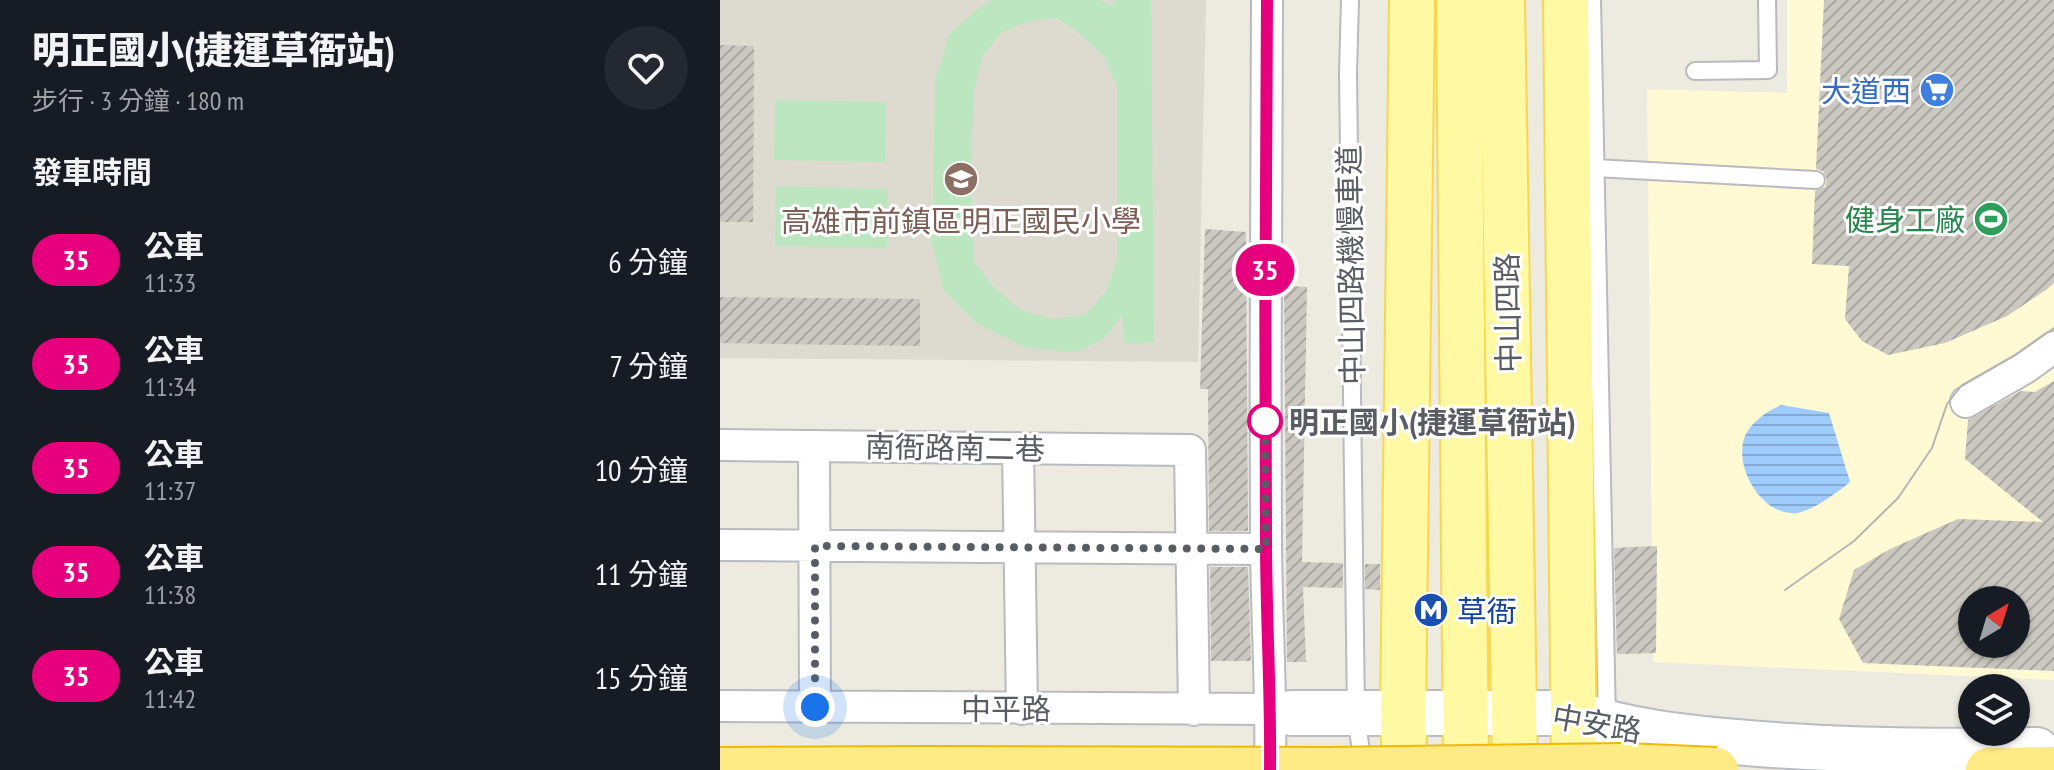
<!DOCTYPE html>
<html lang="zh-TW">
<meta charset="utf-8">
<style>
body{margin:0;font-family:"PT Sans Narrow","Noto Sans TC",sans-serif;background:#242831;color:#f1f3f6;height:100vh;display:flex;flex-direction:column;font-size:30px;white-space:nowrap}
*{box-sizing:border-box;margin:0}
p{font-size:26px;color:#9ea1a6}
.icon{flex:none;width:44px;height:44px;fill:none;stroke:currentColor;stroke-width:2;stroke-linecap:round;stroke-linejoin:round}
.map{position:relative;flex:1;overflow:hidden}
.details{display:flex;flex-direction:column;background:#171b24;width:720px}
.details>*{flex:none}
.badge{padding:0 16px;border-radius:26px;font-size:28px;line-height:52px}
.needle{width:52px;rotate:38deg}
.fabs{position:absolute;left:1238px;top:586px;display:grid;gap:16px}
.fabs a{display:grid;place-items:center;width:72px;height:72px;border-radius:50%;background:#171b24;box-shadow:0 2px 6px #0004;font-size:40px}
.you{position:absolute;width:40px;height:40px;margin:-20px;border:6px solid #fff;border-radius:50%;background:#1a73e8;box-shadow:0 0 0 12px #1a73e833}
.map>.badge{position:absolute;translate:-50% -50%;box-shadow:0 0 0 4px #fff}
h2{padding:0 32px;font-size:30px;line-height:72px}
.round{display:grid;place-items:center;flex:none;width:84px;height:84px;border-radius:42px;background:#242831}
.overview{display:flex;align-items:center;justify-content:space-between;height:136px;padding:0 32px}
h1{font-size:38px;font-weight:800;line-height:60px}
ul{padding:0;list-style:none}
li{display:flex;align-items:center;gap:24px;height:104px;padding:0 32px}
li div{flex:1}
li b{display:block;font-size:30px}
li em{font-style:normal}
li .badge{min-width:88px;font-weight:700;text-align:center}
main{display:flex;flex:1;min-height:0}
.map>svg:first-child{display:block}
.commercial{fill:#fff9d4;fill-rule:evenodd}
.education{fill:#dddbcf}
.pitch{fill:#bbe6bf;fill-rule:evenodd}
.water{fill:url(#water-rules)}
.building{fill:url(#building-hatch);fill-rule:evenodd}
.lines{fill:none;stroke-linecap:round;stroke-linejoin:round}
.lane-casing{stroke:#b9bac0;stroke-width:20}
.street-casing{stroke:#b9bac0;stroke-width:34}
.secondary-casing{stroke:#b9bcc3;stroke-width:48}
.primary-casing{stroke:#f7d750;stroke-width:48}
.highway-casing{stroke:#eeb900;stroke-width:48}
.lane{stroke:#fff;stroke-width:16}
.street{stroke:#fff;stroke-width:30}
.secondary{stroke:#fff;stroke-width:44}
.primary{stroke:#fff9a4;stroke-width:44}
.highway{stroke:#ffeb86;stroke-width:44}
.tram{stroke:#b4b5b5;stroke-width:2}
.highway-bridge-casing{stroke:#eeb900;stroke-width:48;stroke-linecap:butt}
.highway-bridge{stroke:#ffeb86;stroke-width:44}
.line-casing{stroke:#fff;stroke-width:18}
.line{stroke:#e6007e;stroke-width:12}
.walk{stroke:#595c62;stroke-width:8;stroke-dasharray:0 14.4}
.stop-dot{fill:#fff;stroke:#e6007e;stroke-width:4}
.labels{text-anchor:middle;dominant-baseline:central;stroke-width:6;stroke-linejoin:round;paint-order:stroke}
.shop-label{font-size:30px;fill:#366cbe;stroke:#fff;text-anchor:end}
.leisure-label{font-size:30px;fill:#27864d;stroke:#fff;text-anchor:end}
.education-label{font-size:30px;fill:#785e54;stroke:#fff}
.street-label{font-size:30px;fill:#595c62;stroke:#fff}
.stop-label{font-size:30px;font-weight:bold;fill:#595c62;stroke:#fff;text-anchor:start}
.transit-label{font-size:30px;fill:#164399;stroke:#fff;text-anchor:start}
</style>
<main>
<section class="details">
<div class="overview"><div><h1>明正國小(捷運草衙站)</h1><p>步行 · 3 分鐘 · 180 m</p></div><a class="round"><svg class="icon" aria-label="heart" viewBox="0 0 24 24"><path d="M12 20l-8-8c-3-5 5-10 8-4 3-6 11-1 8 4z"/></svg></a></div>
<h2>發車時間</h2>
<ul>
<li><span class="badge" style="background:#e6007e;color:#fff">35</span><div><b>公車</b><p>11:33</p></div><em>6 分鐘</em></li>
<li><span class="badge" style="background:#e6007e;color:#fff">35</span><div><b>公車</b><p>11:34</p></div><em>7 分鐘</em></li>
<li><span class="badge" style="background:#e6007e;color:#fff">35</span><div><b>公車</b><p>11:37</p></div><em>10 分鐘</em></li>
<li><span class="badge" style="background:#e6007e;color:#fff">35</span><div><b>公車</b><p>11:38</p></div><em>11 分鐘</em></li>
<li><span class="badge" style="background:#e6007e;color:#fff">35</span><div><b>公車</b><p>11:42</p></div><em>15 分鐘</em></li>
</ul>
</section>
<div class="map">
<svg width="1334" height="770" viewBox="0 0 1334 770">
<defs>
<pattern id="water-rules" width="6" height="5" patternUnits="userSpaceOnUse" patternTransform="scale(2)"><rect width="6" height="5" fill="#9fccff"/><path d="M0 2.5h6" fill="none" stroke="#85a9d2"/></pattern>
<pattern id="building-hatch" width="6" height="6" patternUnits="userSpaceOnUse" patternTransform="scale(2)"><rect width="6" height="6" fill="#cac8c0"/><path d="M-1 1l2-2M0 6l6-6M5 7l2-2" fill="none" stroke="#a7a69f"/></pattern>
</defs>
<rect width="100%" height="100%" fill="#edebe0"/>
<path class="commercial" d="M1067 0H1334V680L933 662 927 89 1067 93ZM1252 600H1296V644H1252Z"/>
<path class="education" d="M0 0H486L478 362 0 358Z"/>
<path class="pitch" d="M272 0H379L393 6 395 0H431L434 342 405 344 402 315 384 339 356 352 306 348 256 323 224 291 212 245 215 81 229 35 260 7ZM337 18 355 30 383 55 397 86V260L386 291 365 315 333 319 300 310 271 284 254 260 251 151 254 92 263 55 282 32 310 21Z
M55 100 166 102 165 162 54 160Z
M56 186 168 189 167 248 55 246Z"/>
<path class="water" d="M1061 405 1109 413 1130 482C1118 492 1092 511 1077 513 1040 517 1010 461 1027 432 1036 418 1047 412 1061 405Z"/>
<path class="building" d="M1104 0H1334V283L1326 290 1287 316 1225 343 1168 355 1142 341 1125 319 1129 266 1092 264 1095 191 1105 187 1107 180 1103 171 1096 169Z
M0 45 34 46 33 222H0Z
M485 229 526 232 528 531H489L488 389H480Z
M564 286 587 287 582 562 623 563V588L583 587 586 662H567Z
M0 297 200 299V346L0 343Z
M1334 381V671L1143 663 1119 619 1134 570 1170 549 1238 519 1323 522 1245 459 1248 420 1301 391 1315 392ZM1252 600H1296V644H1252Z
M937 546 936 653 897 654 894 548Z
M645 564H660V590L645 589Z
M490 567H528L531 661H491Z"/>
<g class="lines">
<g class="lane-casing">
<path id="lane" d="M630 0 628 73 636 715 643 766
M872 0 887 720
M975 71 1048 70 1047 0
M875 168 1096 180"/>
</g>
<g class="street-casing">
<path id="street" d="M547 0C546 178 545 356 546 534 546 613 552 691 550 770
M1246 402 1305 368 1334 347
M0 445 470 450 474 710
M94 446 95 707
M298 448 302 709
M0 545 546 549
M0 706 551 709 570 713"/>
</g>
<g class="secondary-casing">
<path id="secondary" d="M571 713H854C907 731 961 737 1016 742 1117 751 1217 752 1317 750"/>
</g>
<g class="primary-casing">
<path id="primary" d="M739 0 746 770
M782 0 795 770
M846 0 854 770
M685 770 683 713 692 0"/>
</g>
<g class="highway-casing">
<path id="highway" d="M0 770 207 769
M1268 770 1334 769"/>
</g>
<use href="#lane" class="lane"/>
<use href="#street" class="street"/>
<use href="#secondary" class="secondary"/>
<use href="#primary" class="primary"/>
<use href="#highway" class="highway"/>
<path class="tram" d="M1065 590 1134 541 1178 498 1212 448 1227 404 1242 385 1295 355 1334 328"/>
<g class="highway-bridge-casing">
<path id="highway-bridge" d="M207 769 607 770 906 766 996 770"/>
</g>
<use href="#highway-bridge" class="highway-bridge"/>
</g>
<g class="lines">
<g class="line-casing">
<path id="line" d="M547 0C545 180 545 360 546 540 546 617 551 693 550 770"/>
</g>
<use href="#line" class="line"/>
<path class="walk" d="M95 707V546L546 549 545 421"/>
</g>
<defs>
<g id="supermarket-disc" transform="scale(1.8)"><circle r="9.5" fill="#3f7fe0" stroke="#fff"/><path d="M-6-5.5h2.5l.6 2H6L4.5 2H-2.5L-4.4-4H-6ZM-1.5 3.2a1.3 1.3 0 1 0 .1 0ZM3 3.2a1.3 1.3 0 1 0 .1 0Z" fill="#fff"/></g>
<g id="school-disc" transform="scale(1.8)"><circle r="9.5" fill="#8d6e63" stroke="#fff"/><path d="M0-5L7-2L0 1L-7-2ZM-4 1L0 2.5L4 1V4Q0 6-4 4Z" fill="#fff"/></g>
<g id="stadium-disc" transform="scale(1.8)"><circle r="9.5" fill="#2e9e5b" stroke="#fff"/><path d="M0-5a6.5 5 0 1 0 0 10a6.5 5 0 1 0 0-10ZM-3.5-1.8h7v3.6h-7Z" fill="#fff"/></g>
<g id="metro-disc" transform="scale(1.8)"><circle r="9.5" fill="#1a4fb4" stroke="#fff"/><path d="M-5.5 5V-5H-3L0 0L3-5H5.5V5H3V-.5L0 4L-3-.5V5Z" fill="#fff"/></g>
</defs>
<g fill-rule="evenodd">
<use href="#supermarket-disc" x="1217" y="90"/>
<use href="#school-disc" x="241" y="179"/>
<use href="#stadium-disc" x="1271" y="219"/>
<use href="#metro-disc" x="711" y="610"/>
</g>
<circle class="stop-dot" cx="545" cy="421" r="16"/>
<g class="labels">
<g class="shop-label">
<text x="1191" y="90">大道西</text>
</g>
<g class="leisure-label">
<text x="1245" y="219">健身工廠</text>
</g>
<g class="education-label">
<text x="241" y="220">高雄市前鎮區明正國民小學</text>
</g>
<g class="street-label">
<text transform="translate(630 265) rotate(-91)">中山四路機慢車道</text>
<text transform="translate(787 313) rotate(-91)">中山四路</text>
<text transform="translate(235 447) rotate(1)">南衙路南二巷</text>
<text x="286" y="708">中平路</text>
<text transform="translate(877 723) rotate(10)">中安路</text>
</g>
<g class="stop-label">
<text x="569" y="421">明正國小(捷運草衙站)</text>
</g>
<g class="transit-label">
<text x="737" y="610">草衙</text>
</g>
</g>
</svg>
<div class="fabs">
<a><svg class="needle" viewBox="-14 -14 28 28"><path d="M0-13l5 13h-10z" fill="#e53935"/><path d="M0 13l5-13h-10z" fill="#9ea1a6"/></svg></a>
<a><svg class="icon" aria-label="layers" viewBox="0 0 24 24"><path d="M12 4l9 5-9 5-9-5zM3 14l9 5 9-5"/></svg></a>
</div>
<div class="you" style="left:95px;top:707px"></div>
<b class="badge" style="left:545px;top:270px;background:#e6007e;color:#fff">35</b>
</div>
</main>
